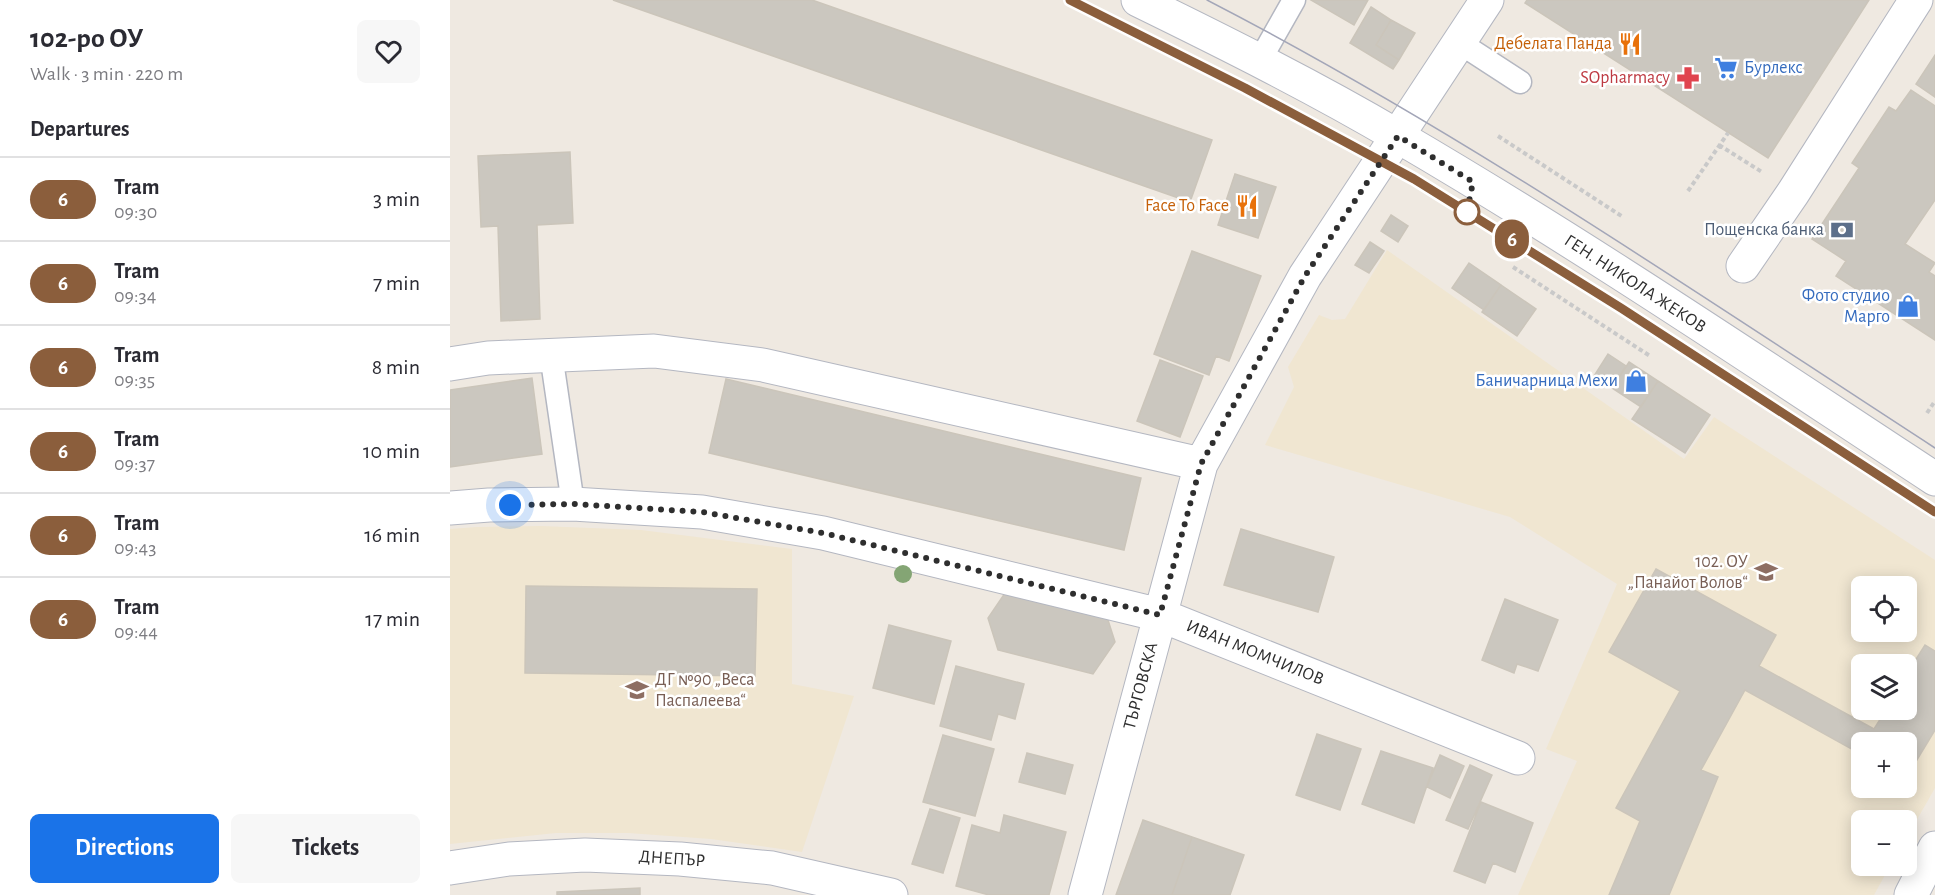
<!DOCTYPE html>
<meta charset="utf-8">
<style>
body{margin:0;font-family:"Alegreya Sans",sans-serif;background:#f7f7f7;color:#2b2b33;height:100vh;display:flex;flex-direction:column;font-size:22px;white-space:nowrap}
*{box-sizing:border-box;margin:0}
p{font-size:20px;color:#7c7c81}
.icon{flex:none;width:33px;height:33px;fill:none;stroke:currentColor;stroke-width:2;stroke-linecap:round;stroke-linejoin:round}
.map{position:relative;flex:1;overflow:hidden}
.sheet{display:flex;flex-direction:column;background:#fff;width:450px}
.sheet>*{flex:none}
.badge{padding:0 12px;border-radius:20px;font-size:21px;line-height:39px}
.buttons{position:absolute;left:1401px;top:576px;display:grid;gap:12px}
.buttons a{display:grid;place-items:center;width:66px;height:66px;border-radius:9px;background:#fff;box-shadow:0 3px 15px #0003;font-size:30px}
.you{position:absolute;width:30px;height:30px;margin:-15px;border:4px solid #fff;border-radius:50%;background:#1a73e8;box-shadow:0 0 0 9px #1a73e833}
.map>.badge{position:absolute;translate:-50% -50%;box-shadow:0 0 0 3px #fff}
h2{padding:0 30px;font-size:22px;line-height:54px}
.round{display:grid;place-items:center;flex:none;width:63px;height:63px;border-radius:9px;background:#f7f7f7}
.summary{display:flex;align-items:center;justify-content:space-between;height:102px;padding:0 30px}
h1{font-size:28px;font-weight:700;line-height:45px}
.primary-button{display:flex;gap:12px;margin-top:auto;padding:12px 30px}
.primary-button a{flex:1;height:69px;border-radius:9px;background:#1a73e8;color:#fff;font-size:24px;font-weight:700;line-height:69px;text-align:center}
.primary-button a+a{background:#f7f7f7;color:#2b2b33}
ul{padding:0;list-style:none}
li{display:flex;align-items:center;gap:18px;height:84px;padding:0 30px;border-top:2px solid #e1e1e2}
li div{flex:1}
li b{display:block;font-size:22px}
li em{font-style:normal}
li .badge{min-width:66px;font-weight:700;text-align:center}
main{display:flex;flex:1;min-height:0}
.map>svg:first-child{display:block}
.education{fill:#f0e6d1;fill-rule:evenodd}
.building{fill:#cbc7bf;stroke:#cbc5ba;stroke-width:1.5}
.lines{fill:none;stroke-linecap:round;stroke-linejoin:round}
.service-casing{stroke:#b4b7c1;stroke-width:25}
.minor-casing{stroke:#b4b7c1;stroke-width:35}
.tertiary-casing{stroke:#b4b7c1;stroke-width:35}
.path{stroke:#c9c9c9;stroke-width:4;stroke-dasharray:4.5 3;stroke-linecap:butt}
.service{stroke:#fff;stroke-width:22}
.minor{stroke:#fff;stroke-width:33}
.tertiary{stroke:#fff;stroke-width:33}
.tram{stroke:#a3a6b8;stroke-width:1.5}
.tree{fill:#84a574}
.line-casing{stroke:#fff;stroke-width:14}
.line{stroke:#8b5e3c;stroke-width:9}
.walk{stroke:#2e2e2e;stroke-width:6;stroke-dasharray:0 10.8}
.stop-dot{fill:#fff;stroke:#8b5e3c;stroke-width:3}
.labels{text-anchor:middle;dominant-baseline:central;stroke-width:5;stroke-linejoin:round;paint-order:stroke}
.food-label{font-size:18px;fill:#c56008;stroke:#fff;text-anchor:end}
.shop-label{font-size:18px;fill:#366cbe;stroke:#fff;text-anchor:end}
.health-label{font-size:18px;fill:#be3a42;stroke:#fff;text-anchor:end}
.service-label{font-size:18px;fill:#4e5e75;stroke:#fff;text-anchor:end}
.street-label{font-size:18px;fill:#2e2e2e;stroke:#fff}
.education-label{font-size:18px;fill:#785e54;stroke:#fff;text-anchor:end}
</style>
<main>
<section class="sheet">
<div class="summary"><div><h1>102-ро ОУ</h1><p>Walk · 3 min · 220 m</p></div><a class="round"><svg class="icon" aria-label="heart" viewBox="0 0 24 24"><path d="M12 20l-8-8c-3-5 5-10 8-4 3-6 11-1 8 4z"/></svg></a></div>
<h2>Departures</h2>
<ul>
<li><span class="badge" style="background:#8b5e3c;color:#fff">6</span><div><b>Tram</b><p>09:30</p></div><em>3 min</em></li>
<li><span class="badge" style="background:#8b5e3c;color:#fff">6</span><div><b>Tram</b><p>09:34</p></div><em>7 min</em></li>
<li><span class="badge" style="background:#8b5e3c;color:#fff">6</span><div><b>Tram</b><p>09:35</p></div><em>8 min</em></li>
<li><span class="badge" style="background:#8b5e3c;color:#fff">6</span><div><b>Tram</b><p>09:37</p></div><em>10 min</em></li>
<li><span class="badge" style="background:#8b5e3c;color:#fff">6</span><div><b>Tram</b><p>09:43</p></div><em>16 min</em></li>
<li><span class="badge" style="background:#8b5e3c;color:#fff">6</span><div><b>Tram</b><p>09:44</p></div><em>17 min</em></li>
</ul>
<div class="primary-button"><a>Directions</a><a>Tickets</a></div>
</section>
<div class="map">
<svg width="1485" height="895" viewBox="0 0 1485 895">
<rect width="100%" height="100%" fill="#efe9e1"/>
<path class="education" d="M937 250 1234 459 1264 417 1485 560V788L1457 837 1456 820H1412V866H1440L1424 895H1068L1127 761 1096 749 1167 584 1060 517 815 445 844 387 838 367 869 315 882 320 895 319ZM1412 586H1456V632H1412ZM1412 664H1456V710H1412ZM1412 742H1456V788H1412Z
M91 526 191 530 342 549V684L404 696 352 852 261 839 178 833H106L0 844V529L27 527Z"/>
<path class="building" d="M163 0H362L762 140 740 202Z
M861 0H918L904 25Z
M1077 0H1419L1318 158 1075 3Z
M921 7 941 20 926 45 949 60 943 69 900 43Z
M941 20 965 33 949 60 926 45Z
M1485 55V97L1466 84Z
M1461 90 1485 106V200L1455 244 1485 263 1479 272 1485 276V340L1386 276 1396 261 1362 239 1409 168 1402 163 1439 107 1446 111Z
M120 152 123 223 87 225 90 319 51 321 48 226 31 227 28 156Z
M785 174 826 187 808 238 768 225Z
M941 215 958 226 948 242 931 231Z
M920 242 934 251 919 273 905 265Z
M742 251 811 276 779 361 766 356 759 375 704 354Z
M1019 263 1051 285 1034 310 1002 288Z
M1051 285 1086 309 1067 336 1032 312Z
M1158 354 1176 366 1162 388 1144 376Z
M710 360 753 376 730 437 687 421Z
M1179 362 1208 381 1191 407 1162 388Z
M82 378 92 454 0 467V390Z
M276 379 691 478 674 550 259 453Z
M1208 381 1260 415 1235 453 1182 419Z
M791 529 884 557 868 612 774 585Z
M1206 569 1326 635 1309 666 1424 729 1436 710H1456V675L1475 645 1485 651V730L1456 778V742H1412V767L1404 763 1409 753 1295 690 1251 770 1268 777 1219 895H1159L1190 821 1166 808 1230 691 1159 652Z
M76 586 307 589 305 676 75 673Z
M557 590 656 614 665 642 643 674 548 650 538 618Z
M1055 599 1108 620 1088 671 1067 664 1064 673 1032 660Z
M439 625 501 641 484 704 423 688Z
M506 666 574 684 565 719 548 714 541 740 490 726Z
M867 734 911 749 890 810 846 795Z
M493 735 544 749 525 816 473 802Z
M931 751 983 768 964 823 912 804Z
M577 753 623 765 615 794 569 782Z
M990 755 1014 766 1000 798 977 787Z
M1020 765 1042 775 1018 829 996 820Z
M1031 802 1083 823 1065 872 1043 863 1035 883 1004 871Z
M480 809 510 818 493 873 462 864Z
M554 815 616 832 599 895H539L506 886 522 825 550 833Z
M693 820 742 837 722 895H666Z
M742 837 794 855 780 895H722Z
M190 888V895H107V892Z"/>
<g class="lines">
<g class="service-casing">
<path id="service" d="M1010 43 1070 82
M810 60 844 0
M101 354 123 504"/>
</g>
<g class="minor-casing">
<path id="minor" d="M1293 266 1343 193 1466 0
M0 364 38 358 204 351 313 365 751 464
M0 508 39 505 123 504 252 512 373 533 710 615 1068 758
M0 868 59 859 135 855 230 859 322 868 441 895
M635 895 751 464 855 276 1037 0
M1461 895 1485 848"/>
</g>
<g class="tertiary-casing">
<path id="tertiary" d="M688 0C776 43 864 87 949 137 1132 244 1308 363 1485 479"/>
</g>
<path class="path" d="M1048 136 1173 217
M1269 145 1312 172
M1238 191 1278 133
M1063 267 1200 356
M1477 413 1485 401"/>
<use href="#service" class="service"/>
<use href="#minor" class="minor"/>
<use href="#tertiary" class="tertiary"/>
<path class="tram" d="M620 0 795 88 964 179 1191 321 1485 512
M757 0C1011 131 1246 293 1485 448"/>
</g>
<circle class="tree" cx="453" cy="574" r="9"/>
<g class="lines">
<g class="line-casing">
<path id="line" d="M620 0 795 88 964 179 1171 308 1485 512"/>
</g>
<use href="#line" class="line"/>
<path class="walk" d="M60 505 123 504 252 512 373 533 710 615 751 464 855 276 948 136 1023 182 1017 212"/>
</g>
<defs>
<g id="restaurant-bare" transform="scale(1.8)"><path d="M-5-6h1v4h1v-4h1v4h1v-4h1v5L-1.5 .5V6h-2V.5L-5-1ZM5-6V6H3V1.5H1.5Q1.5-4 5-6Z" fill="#e8710a" stroke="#fff" stroke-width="2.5" paint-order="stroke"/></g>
<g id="supermarket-bare" transform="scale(1.8)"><path d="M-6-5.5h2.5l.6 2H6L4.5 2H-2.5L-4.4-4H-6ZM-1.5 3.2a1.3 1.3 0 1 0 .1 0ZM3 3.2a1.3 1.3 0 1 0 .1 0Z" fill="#3f7fe0" stroke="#fff" stroke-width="2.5" paint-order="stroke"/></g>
<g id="pharmacy-bare" transform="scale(1.8)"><path d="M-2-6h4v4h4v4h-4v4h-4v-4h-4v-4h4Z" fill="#e0444e" stroke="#fff" stroke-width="2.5" paint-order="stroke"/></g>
<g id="bank-bare" transform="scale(1.8)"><path d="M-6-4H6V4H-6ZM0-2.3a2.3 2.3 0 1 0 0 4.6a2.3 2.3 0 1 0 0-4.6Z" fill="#5c6f8a" stroke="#fff" stroke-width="2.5" paint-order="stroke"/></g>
<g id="shop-bare" transform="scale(1.8)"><path d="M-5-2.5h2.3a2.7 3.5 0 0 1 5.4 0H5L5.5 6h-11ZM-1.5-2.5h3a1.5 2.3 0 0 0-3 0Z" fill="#3f7fe0" stroke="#fff" stroke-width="2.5" paint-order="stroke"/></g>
<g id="school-bare" transform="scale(1.8)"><path d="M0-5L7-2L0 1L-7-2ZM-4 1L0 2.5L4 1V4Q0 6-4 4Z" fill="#8d6e63" stroke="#fff" stroke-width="2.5" paint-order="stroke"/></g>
</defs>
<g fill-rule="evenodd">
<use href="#restaurant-bare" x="1180" y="44"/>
<use href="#supermarket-bare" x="1276" y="68"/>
<use href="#pharmacy-bare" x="1238" y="78"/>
<use href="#restaurant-bare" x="797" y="206"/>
<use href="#bank-bare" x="1392" y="230"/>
<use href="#shop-bare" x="1458" y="306"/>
<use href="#shop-bare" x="1186" y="381"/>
<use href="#school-bare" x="1316" y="572"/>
<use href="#school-bare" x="187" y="690"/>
</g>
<circle class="stop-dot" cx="1017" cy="212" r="12"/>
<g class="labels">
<g class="food-label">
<text x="1162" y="44">Дебелата Панда</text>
<text x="779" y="206">Face To Face</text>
</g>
<g class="shop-label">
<text x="1294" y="68" text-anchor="start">Бурлекс</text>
<text x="1440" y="296">Фото студио<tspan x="1440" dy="21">Марго</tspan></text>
<text x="1168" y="381">Баничарница Мехи</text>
</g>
<g class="health-label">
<text x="1220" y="78">SOpharmacy</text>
</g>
<g class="service-label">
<text x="1374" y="230">Пощенска банка</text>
</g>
<g class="street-label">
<text transform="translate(1185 284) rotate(33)">ГЕН. НИКОЛА ЖЕКОВ</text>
<text transform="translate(805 653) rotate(22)">ИВАН МОМЧИЛОВ</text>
<text transform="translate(691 686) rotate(-75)">ТЪРГОВСКА</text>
<text transform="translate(222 859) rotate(4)">ДНЕПЪР</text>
</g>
<g class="education-label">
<text x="1298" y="562">102. ОУ<tspan x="1298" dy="21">„Панайот Волов“</tspan></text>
<text x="205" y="680" text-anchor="start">ДГ №90 „Веса<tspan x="205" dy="21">Паспалеева“</tspan></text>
</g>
</g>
</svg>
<div class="buttons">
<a><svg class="icon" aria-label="locate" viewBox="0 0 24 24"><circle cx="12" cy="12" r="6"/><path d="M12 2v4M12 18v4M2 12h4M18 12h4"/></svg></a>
<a><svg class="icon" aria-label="layers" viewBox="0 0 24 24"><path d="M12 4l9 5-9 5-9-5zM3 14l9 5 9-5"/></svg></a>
<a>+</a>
<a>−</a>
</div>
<div class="you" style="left:60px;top:505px"></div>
<b class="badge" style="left:1062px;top:239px;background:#8b5e3c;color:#fff">6</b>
</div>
</main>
